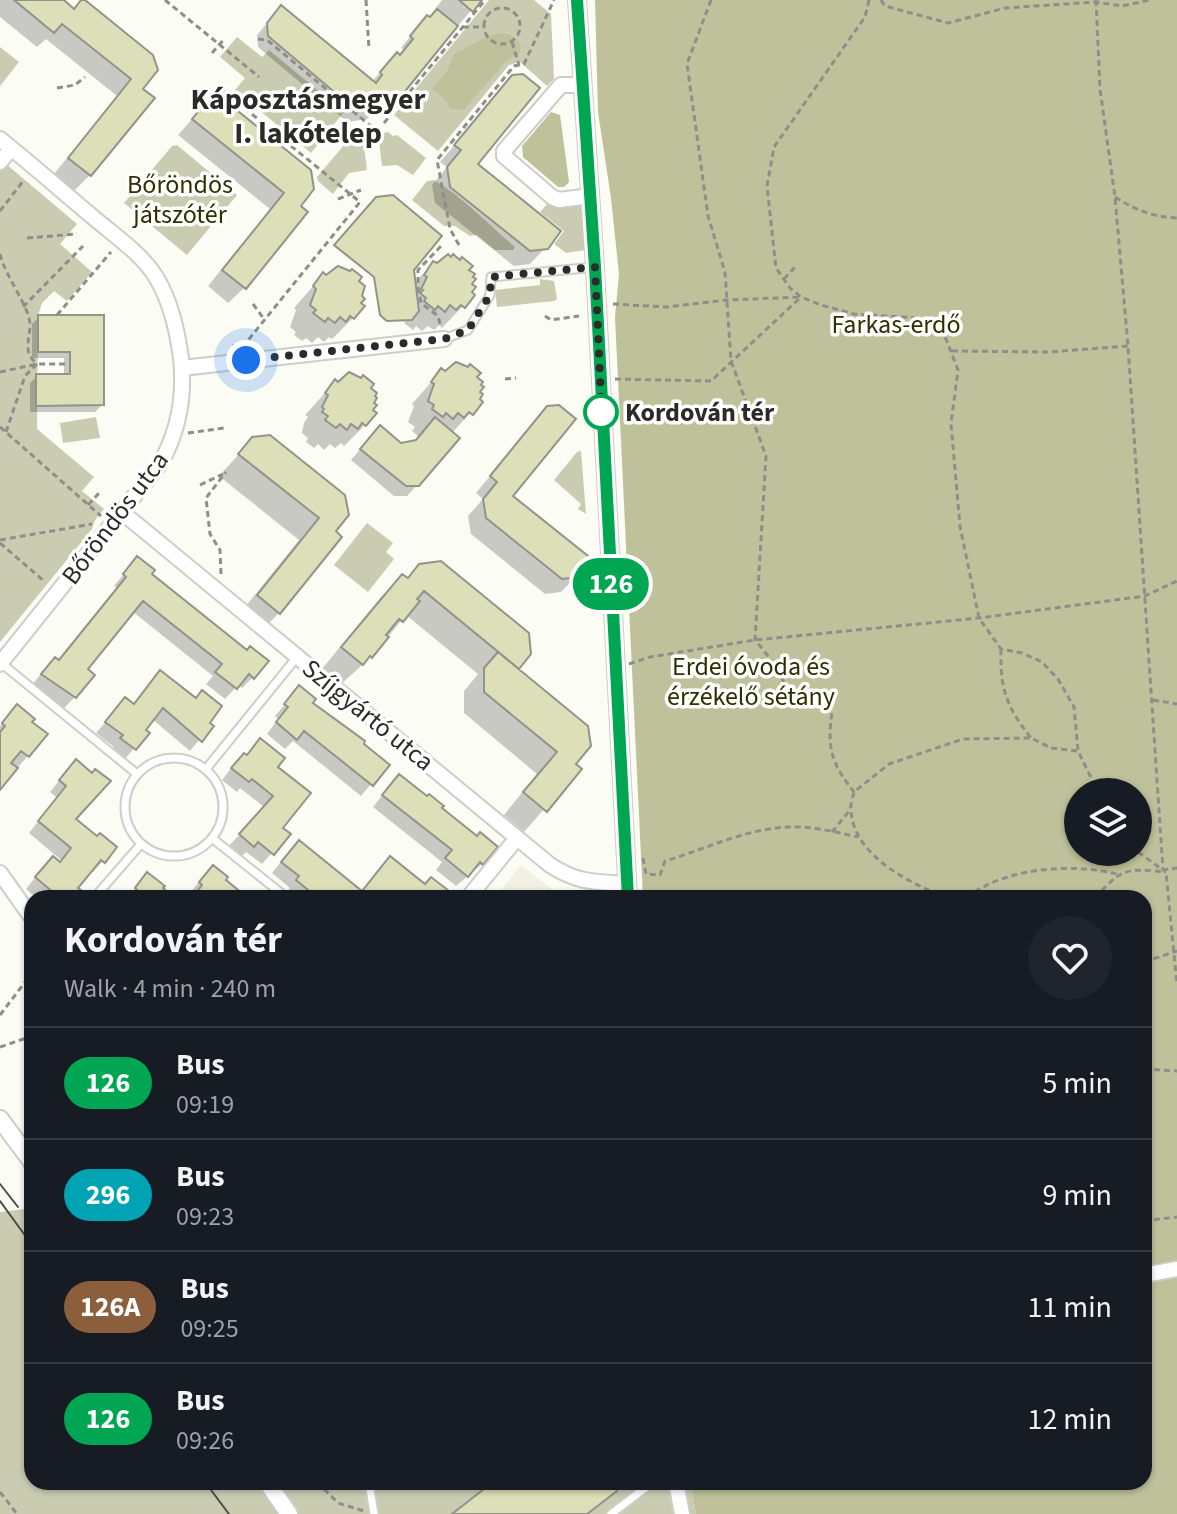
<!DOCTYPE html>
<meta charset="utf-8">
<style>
body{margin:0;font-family:"Source Sans 3",sans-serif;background:#20242c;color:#f1f3f6;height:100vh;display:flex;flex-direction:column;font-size:30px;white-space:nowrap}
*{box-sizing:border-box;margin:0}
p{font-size:26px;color:#9ea1a6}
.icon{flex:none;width:44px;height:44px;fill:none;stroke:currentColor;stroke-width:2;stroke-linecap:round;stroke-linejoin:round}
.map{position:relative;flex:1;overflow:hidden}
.panel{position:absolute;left:24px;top:890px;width:1128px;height:600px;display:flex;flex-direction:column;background:#171b24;border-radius:24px;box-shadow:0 2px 6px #0004}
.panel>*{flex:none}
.badge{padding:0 16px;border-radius:26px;font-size:28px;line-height:52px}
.controls{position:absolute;left:1064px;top:778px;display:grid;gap:16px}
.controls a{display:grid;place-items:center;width:88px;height:88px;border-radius:50%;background:#171b24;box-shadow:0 2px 6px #0004;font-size:40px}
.you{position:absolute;width:40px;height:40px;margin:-20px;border:6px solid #fff;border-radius:50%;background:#1a73e8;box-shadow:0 0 0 12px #1a73e833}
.map>.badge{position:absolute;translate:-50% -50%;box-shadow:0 0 0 4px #fff}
.round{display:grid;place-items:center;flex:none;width:84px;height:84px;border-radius:42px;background:#20242c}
.head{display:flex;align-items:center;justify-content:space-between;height:136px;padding:0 40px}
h1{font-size:38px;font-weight:700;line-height:60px}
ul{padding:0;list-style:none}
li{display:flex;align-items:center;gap:24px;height:112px;padding:0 40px;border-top:2px solid #363941}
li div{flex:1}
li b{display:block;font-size:30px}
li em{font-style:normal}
li .badge{min-width:88px;font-weight:700;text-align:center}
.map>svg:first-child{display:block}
.built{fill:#f0f1e1}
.green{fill:#caccb2}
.forest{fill:#bec19a;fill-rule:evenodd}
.shadow{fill:#0003}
.building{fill:#dcdfb7;stroke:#92938b;stroke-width:2}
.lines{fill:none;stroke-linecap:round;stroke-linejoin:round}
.service-casing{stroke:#cdcec6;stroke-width:11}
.minor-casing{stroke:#cdcec6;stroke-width:18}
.tertiary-casing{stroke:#cdcec6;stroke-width:20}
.path{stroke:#8e8f89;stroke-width:3;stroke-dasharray:6 4;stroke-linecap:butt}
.service{stroke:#fff;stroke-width:7}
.minor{stroke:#fff;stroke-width:14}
.tertiary{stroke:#fff;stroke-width:16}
.tram{stroke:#4c4c48;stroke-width:2}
.line-casing{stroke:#fff;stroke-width:18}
.line{stroke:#00a651;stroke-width:12}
.walk{stroke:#2b2b28;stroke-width:8;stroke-dasharray:0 14.4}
.stop-dot{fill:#fff;stroke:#00a651;stroke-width:4}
.labels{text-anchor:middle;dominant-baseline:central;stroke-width:7;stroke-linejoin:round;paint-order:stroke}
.park-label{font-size:26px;fill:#2f3000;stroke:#fff}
.stop-label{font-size:26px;font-weight:bold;fill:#2b2b28;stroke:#fff;text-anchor:start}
.street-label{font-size:26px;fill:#2b2b28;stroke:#fff}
.quarter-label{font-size:30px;font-weight:bold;fill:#2b2b28;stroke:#fff}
</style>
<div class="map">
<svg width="1177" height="1514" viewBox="0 0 1177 1514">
<rect width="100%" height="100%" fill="#fbfcf4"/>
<path class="built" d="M521 865 563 898H495Z"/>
<path class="green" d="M489 0H534L551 14 554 79 547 86 520 62 509 65 438 151 394 115Z
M237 37 262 57 269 50 344 112 311 153 235 90 245 78 220 57Z
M0 47 19 62 0 86Z
M388 132 393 136 397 135 426 158 413 175 397 165 382 166 378 134Z
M363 136 367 170 349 173 333 194 318 181 317 177 350 138Z
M177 145 237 195 187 255 124 203 172 146Z
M6 164 77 224 60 244 92 272 67 301 54 291 42 303 38 315 37 429 94 477 82 491 104 509 95 520 92 529 0 642V172Z
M434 180C464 198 488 224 515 247L513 250H495L477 235 470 236 455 226H444L412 200 427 181Z
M551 200 582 205 586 250 566 253 554 244 564 231 540 212Z
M540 279 554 281 557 299 554 301 497 307 495 290 540 285Z
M96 417 100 438 63 443 60 423Z
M581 451 586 514 578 509 581 504 554 480 577 452Z
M367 523 393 543 386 552 394 559 368 592 334 565Z
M32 1208V1482H690L696 1514H0V1212Z"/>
<path class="forest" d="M595 0H1177V1514H696L690 1482H1144V898H643L615 317 619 274 611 198 598 112ZM1078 792H1138V852H1078Z
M505 33 514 37 521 45 519 54 506 61 464 110 450 109 446 101 432 89 447 71 454 54C473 46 484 34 505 33Z
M551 112 560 115 569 182 564 187H558L523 157 522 146Z"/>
<path class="shadow" d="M0 0H61L141 89 90 175 74 191 54 174 117 96 46 39 37 47 0 17Z
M442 0H480L396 99 385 109 381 105 367 119 347 122 258 47 257 35 281 7 372 82 386 65 399 56 404 50 401 48 417 28 438 11 435 9Z
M513 77 475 164 546 247 530 264 514 266 435 203 432 185 447 167 440 162Z
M206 103 309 171 244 288 228 303 208 286 270 209 178 135Z
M377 199 412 270 414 283 434 263 467 270 463 306 442 328 439 325 434 330 428 326 422 331 416 326 413 330 404 323 407 320 385 321 380 316 374 278 335 247Z
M323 275 356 282 359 304 353 318 332 339 329 337 324 342 318 337 312 343 306 338 302 341 294 335 296 332 290 327 296 310 294 308Z
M39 317H102V405L95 412H30V383L37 376H64V358H32V324Z
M441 371 474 377 477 399 480 402 452 433 418 484 407 496H394L351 460 369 439 400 445 415 442 419 437 412 431 415 427 408 422 414 406 412 404Z
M335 382 368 388 371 403 365 425 344 446 341 443 335 448 330 444 324 450 318 444 314 448 306 442 308 438 302 433 304 423 308 417 305 415Z
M532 425 511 496 578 575 561 592 545 594 471 534 468 516 483 499 476 493Z
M253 439 344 496 279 613 258 634 237 617 299 540 219 476Z
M127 570 149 574 253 677 242 688 238 685 225 699 206 684 213 676 132 611 86 669 75 697 64 708 32 685 44 670 58 662 117 588 114 586Z
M402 576 529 654 516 669 573 764 579 769 524 832 504 815 537 774 464 713V691L478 674 406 615 371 657 340 685 322 669 381 597Z
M160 673 195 700 211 726 190 751 152 719 144 730 147 733 124 760 111 750 114 747 96 733 125 699 133 705Z
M299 688 310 703 387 765 361 796 293 741 285 749 267 734 278 719 275 716Z
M7 717 28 756 0 787V726Z
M233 766 275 767 280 829 288 835 262 864 246 852 242 856 229 846 264 807 240 788 237 792 222 780Z
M65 773 73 819 103 861 93 872 90 870 75 889 73 898H36L26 889 42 869 61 860 29 833 57 798 50 792Z
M389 787 439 809 482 864 456 886 436 870 442 862 373 807Z
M288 853 361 893 425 886 448 898H295L287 892 290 888 272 873Z
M147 875 173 898H127Z
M202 878 223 881 237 898H192L189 894Z"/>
<path class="building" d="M14 0H64L74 9 81 0H85L153 55 158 70 143 89 155 98 91 176 68 158 131 79 62 24 54 33Z
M459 0H482L473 12Z
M281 5 376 83 382 75 380 72 397 52 400 55 413 39 410 36 427 15 430 17 437 9 458 26 398 100 392 95 380 109 358 112 268 36 267 23Z
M523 74 540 88 478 164 561 231 548 249 530 251 450 187 447 167 461 150 454 145 460 138 512 75Z
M223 99 311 170 314 189 301 206 308 212 246 289 222 270 284 193 192 119 206 102Z
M393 195 442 236 414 270 419 311 412 320 387 321 380 315 374 277 334 245 376 197Z
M448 254 451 257 453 254 460 260 462 257 473 266 469 270 475 274 473 277 476 279 472 284 476 287 472 292 475 295 465 308 461 305 456 310 450 305 445 312 438 306 435 310 424 301 426 298 420 293 423 290 421 289 427 277 424 275 433 261 437 263Z
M338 266 350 271 352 269 362 277 359 281 365 286 362 296 365 299 361 303 365 306 354 319 350 316 346 322 340 317 335 323 328 318 325 322 313 313 316 310 310 305 316 289 313 286 323 272 326 275Z
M38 315H104V405L36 406V374H70V352H38Z
M456 362 468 367 470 364 481 373 477 377 483 382 481 385 484 387 480 392 483 394 480 399 483 402 473 415 469 412 464 418 458 413 453 419 446 413 443 417 432 409 434 405 428 401 434 384 431 382 441 368 445 371Z
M349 372 361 378 363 375 374 384 371 388 377 393 375 396 377 398 374 403 377 405 373 410 377 413 366 426 362 423 358 429 351 424 347 430 340 424 336 428 325 420 328 416 322 412 324 409 322 407 328 395 325 393 335 379 338 382Z
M559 405 576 419 513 496 593 560 579 577 562 579 486 518 483 499 497 482 490 476 547 406Z
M435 417 460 438 419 486H406L360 449 380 425 401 443 416 440Z
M270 435 345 495 349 515 336 531 342 537 280 614 257 595 319 518 238 454 252 437Z
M137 556 155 570 152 574 247 650 250 646 269 661 254 679 249 674 237 689 215 672 222 664 143 601 88 669 95 675 76 698 41 674 55 657 59 660 126 577 123 574Z
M441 561 529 633 531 654 519 669 424 591 417 599 420 601 403 622 399 619 386 635 389 637 372 658 370 656 363 665 341 647 402 574 408 578 419 564Z
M498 652 588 726 591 746 576 764 582 769 547 812 523 792 557 752 484 692V668Z
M160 670 196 698 202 690 222 706 210 723 214 726 202 742 163 708 146 730 150 733 136 750 120 738 123 735 105 722 125 697 134 704Z
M299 685 316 699 313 703 365 741 364 744 390 765 373 786 304 731 297 740 276 722 288 707 284 704Z
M17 704 35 719 32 722 48 734 29 757 21 751 11 763 18 768 0 790V732L5 726 2 723Z
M260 738 285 758 278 767 311 793 283 828 291 834 274 855 258 842 254 847 239 834 273 796 252 779 249 782 231 768 244 753 247 755Z
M76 759 92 773 95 769 111 781 76 819 97 836 100 833 117 847 105 863 101 860 78 888 82 891 76 898H52L55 894 35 877 53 856 60 862 71 848 38 821 66 786 59 780Z
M399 774 427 796 429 794 444 806 442 808 477 836 480 832 498 847 483 865 480 862 468 877 445 858 452 850 382 795Z
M299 840 362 891 390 856 425 884 431 877 453 894 449 898H399L395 895 393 898H326L321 894 318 898 296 880 299 876 281 862Z
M213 865 228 877 226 880 243 894 240 898H192L202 885 199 882Z
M147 872 165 886 163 888 175 898H134L139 892 135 888Z
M493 1482H610L617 1491 587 1514H452Z"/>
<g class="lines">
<g class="service-casing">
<path id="service" d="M444 339 468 330 490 295 491 277 595 267
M1 663 137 774
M125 807a49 49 0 1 1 98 0a49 49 0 1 1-98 0Z
M206 769 297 657
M212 838 287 898
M94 898 141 844
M369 1482 374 1514
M611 1514 653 1482"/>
</g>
<g class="minor-casing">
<path id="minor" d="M582 85H561L504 151V156L552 197 559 200 590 196
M0 139C32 165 63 192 94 218 115 236 141 253 156 277 171 302 177 330 181 358 185 396 179 431 160 464L0 664
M0 162 11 149
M182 368 444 339
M123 513 550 865C577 883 596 882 627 884
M0 873 32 918
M468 898 517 838
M1144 1275 1177 1269
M676 1482 682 1514"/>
</g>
<g class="tertiary-casing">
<path id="tertiary" d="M577 0 595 267 628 898
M0 1119 32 1162
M267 1482 289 1514"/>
</g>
<path class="path" d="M165 0 259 77
M366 0 369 49
M711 0 687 64 708 216 725 272 731 361 766 456 755 640C762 648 769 657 775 666 793 694 786 709 827 706L832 712C827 748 831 763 854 792
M869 0 865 17 774 147 767 186 776 268 790 288 801 297 821 305 854 314 919 318 946 339 958 370 951 424 960 526 979 618 1001 649 1022 653 1042 662 1058 679 1074 707 1078 751 1098 792
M881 0 885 6 948 23 1005 8 1096 2 1122 6 1150 0
M1096 0 1100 89 1115 197 1128 346 1163 870 1166 872 1177 985
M484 26a18 18 0 1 1 36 0a18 18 0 1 1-36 0Z
M463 27H484
M258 39 267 40 372 127
M512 42 519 65
M212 53 225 38
M57 88 75 85 85 77
M221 89 360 202 245 344 232 346
M384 123 485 0
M1115 197C1136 210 1152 217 1177 218
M338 199 361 190
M0 211 24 180
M27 238 77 234
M459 245 450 229 437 160 514 66 524 64 554 0
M0 254C5 276 29 306 30 324 30 341 22 351 37 364
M784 279 795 267
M253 304 264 319
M613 304 666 307 727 300 801 297
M23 307 83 246
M57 315 111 252
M545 316 551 320 579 316
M440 324 438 316 421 303 418 288V270L443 244
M952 351 1050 352 1128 346
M0 372 37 364H70
M505 379 516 378
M615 379 711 381 801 297
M0 427 101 516
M6 432 25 376 37 364
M188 433 224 428
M200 485 223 474
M88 505 99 493
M0 540 92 524
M0 543 45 582
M221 574 220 550 210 534 206 498 226 472
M1001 649C1000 689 1006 706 1031 738
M629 664 650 657 755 640 979 618 1145 596 1177 581
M1153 700 1177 704
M832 832 850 810
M1138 852 1163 870 1177 868
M643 858 646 874 660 875 665 861C706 849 747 828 790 827 812 826 836 832 858 837
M948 898C911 884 853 856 851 810 850 805 853 797 854 792L889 764 963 739 1031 738 1051 748 1077 751
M967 898C1004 867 1072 863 1117 874
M1095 898C1122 868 1126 868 1166 872
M1144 962 1177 951
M0 1015 32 973
M0 1047 32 1036
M1144 1069 1177 1071
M1144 1221 1177 1217
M317 1482 338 1503 364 1511
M0 1492 17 1514"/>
<use href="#service" class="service"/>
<use href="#minor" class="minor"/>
<use href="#tertiary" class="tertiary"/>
<path class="tram" d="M0 1184 18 1207
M0 1201 32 1245
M205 1482 229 1514"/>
</g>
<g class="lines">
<g class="line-casing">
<path id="line" d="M577 0 595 267 628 898"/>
</g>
<use href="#line" class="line"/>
<path class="walk" d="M246 360 444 339 468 330 490 295 491 277 595 267 602 420 601 412"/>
</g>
<circle class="stop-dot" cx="601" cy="412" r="16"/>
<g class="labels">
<g class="park-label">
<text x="180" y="184">Bőröndös<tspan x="180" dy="30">játszótér</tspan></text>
<text x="896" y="324">Farkas-erdő</text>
<text x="751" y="666">Erdei óvoda és<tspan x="751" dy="30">érzékelő sétány</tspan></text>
</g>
<g class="stop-label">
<text x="625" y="412">Kordován tér</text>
</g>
<g class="street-label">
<text transform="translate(115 518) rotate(-53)">Bőröndös utca</text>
<text transform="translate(368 715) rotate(39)">Szíjgyártó utca</text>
</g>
<g class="quarter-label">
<text x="308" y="99">Káposztásmegyer<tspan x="308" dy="34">I. lakótelep</tspan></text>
</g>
</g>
</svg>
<div class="controls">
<a><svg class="icon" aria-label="layers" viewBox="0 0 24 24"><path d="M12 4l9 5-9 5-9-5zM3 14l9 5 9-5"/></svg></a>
</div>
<div class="you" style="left:246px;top:360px"></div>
<b class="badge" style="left:611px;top:584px;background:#00a651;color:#fff">126</b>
<section class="panel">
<div class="head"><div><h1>Kordován tér</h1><p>Walk · 4 min · 240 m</p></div><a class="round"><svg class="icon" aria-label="heart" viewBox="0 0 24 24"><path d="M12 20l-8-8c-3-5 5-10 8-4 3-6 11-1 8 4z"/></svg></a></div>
<ul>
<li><span class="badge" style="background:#00a651;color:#fff">126</span><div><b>Bus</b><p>09:19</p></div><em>5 min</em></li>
<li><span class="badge" style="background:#00a3b4;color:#fff">296</span><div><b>Bus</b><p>09:23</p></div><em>9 min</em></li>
<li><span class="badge" style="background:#8b5e3c;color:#fff">126A</span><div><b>Bus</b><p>09:25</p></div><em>11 min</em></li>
<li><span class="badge" style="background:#00a651;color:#fff">126</span><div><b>Bus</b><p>09:26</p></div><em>12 min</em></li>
</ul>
</section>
</div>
